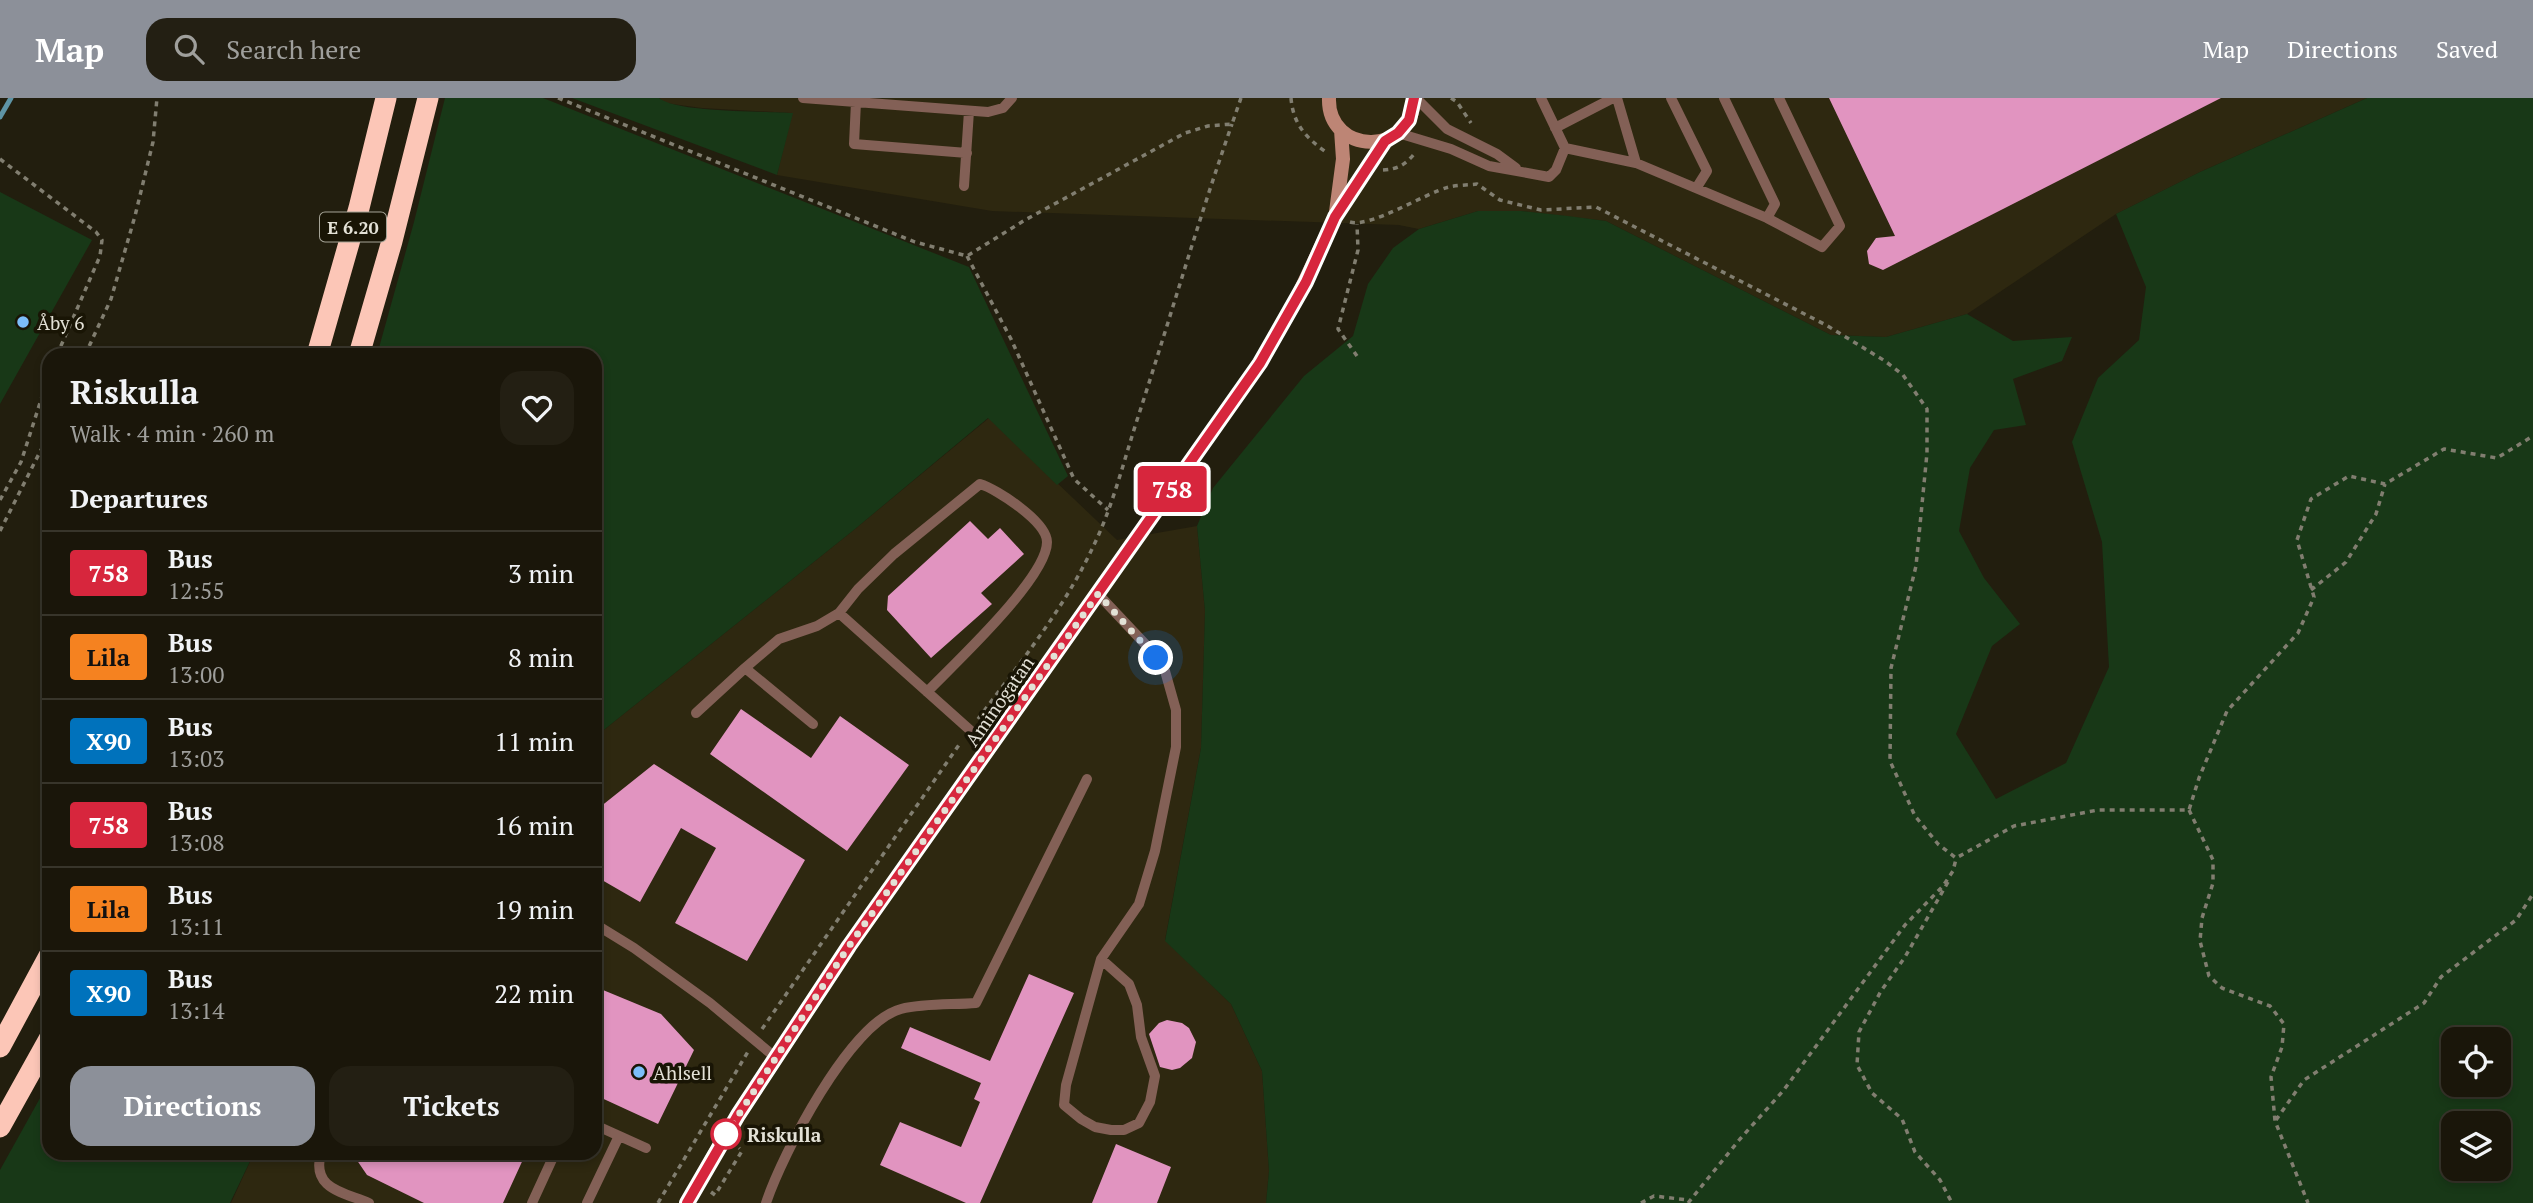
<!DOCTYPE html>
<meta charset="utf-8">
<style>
body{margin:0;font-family:"PT Serif",serif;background:#231f13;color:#f1f3f6;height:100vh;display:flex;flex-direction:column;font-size:26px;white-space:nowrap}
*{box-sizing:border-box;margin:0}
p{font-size:23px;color:#9f9f9c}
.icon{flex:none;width:38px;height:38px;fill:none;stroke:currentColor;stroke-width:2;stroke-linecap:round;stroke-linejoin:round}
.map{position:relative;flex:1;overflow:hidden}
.drawer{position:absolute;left:42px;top:250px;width:560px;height:812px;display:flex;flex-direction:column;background:#1a160a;border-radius:21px;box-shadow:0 4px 10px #0003,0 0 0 2px #38352b}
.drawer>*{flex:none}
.badge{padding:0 14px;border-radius:5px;font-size:24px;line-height:46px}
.controls{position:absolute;left:2441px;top:929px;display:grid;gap:14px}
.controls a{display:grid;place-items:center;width:70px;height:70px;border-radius:14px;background:#1a160a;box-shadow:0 4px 10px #0003,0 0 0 2px #38352b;font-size:35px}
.you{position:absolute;width:35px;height:35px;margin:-18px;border:5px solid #fff;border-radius:50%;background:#1a73e8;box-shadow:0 0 0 10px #1a73e833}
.map>.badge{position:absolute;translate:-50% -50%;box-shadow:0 0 0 4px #fff}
h2{padding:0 28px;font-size:26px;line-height:63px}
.round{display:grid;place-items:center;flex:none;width:74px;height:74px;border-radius:21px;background:#231f13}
.headline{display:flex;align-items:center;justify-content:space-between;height:119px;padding:0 28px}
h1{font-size:33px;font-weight:600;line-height:52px}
.cta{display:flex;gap:14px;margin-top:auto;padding:14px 28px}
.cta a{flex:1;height:80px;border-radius:21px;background:#8c9099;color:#fff;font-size:28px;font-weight:600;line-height:80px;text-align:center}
.cta a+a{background:#231f13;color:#f1f3f6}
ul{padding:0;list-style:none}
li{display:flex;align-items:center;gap:21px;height:84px;padding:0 28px;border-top:2px solid #38352b}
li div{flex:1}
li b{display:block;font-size:26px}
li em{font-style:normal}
li .badge{min-width:77px;font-weight:700;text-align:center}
header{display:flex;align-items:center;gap:42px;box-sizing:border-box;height:98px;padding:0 35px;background:#8c9099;color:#fff}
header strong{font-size:33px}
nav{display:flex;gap:38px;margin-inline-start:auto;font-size:24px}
.search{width:490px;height:63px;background:#231f13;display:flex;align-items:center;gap:18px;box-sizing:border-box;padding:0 24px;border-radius:21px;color:#9f9f9c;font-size:26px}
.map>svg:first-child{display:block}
.built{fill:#2e2810}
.green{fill:#183817;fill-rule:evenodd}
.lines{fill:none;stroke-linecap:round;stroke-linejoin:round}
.stream{stroke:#5e94a5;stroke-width:5}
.building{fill:#e194c0}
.path{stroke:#817e70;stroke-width:3.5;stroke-dasharray:5 5;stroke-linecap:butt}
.lane{stroke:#836056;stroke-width:10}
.secondary{stroke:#bd8575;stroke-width:14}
.highway{stroke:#fcc6b7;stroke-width:21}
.line-casing{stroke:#fff;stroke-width:16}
.line{stroke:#d7263d;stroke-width:10}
.walk{stroke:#e3e1d6;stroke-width:7;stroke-dasharray:0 12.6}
.poi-dot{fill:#7cbef9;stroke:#191505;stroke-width:2.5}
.stop-dot{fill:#fff;stroke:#d7263d;stroke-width:3.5}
.labels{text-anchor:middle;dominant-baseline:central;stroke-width:7;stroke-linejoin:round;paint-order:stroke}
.shield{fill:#191505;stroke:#a6a497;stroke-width:2}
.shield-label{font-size:18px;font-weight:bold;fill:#e3e1d6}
.poi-label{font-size:19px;fill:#e3e1d6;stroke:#191505;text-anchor:start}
.street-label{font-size:19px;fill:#e3e1d6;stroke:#191505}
.stop-label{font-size:19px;font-weight:bold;fill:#e3e1d6;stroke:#191505;text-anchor:start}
</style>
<header>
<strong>Map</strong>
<div class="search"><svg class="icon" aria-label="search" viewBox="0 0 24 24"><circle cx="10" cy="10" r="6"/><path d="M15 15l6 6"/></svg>Search here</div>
<nav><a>Map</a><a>Directions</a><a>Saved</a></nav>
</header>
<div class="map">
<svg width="2533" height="1105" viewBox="0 0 2533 1105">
<rect width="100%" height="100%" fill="#221e0e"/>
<path class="built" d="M659 0H2367L2200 74 2116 116 1967 216 1886 239 1831 237 1606 123 1521 113H1478L1419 131 1399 127 992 113 777 77 792 15 702 10 665 5Z
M989 320 1117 442 1197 428 1205 513 1201 650 1165 842 1231 906 1262 973 1269 1073 1266 1105H231L254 1055H595V639L855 431Z"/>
<path class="green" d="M445 0H543L969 169 1068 378 1057 387 988 320 855 431 595 639V257H377L414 124Z
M572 0H659C677 15 765 13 793 15L777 77Z
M2367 0H2533V1105H1266L1269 1073 1262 973 1231 906 1165 843 1201 650 1205 513 1197 428 1213 390 1304 278 1353 238 1368 186 1393 150 1419 131 1478 113H1521L1568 118 1606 123 1831 237 1886 239 1967 216 2013 243 2072 239 2062 263 2013 281 2026 327 1994 332 1970 370 1959 433 1984 480 2020 526 1992 548 1956 636 1996 701 2066 665 2109 569 2102 444 2072 344 2098 280 2139 242 2146 189 2116 116 2200 74ZM2454 942H2499V987H2454ZM2454 1026H2499V1071H2454Z
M0 94 92 142 0 306Z
M49 984V1055H254L230 1105H0V1072Z"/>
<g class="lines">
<path class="stream" d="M0 19 11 0"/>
</g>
<path class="building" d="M1829 0H2221L1883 172 1869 166 1867 153 1876 140 1895 138Z
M970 423 988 441 1000 430 1024 456 981 495 992 506 931 560 887 512 888 498Z
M741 611 811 660 840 618 909 667 847 753 710 656Z
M654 666 805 762 747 863 675 825 716 750 681 730 640 804 595 778V713Z
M1029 876 1074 895 980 1105H966L880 1067 900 1024 961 1049 980 1004 974 1001 981 985 901 950 910 929 990 963Z
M603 892 661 916 694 952 658 1026 595 997V895Z
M1167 922 1182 925 1189 930 1196 944 1192 960 1180 970 1172 972 1160 969 1149 936 1159 925Z
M1116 1046 1171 1069 1157 1105H1092Z
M352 1055H526L503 1105H424L367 1077Z"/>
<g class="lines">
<path class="path" d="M558 0 915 144 967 158 1025 122 1185 35 1208 28 1232 26 1241 0
M1291 0C1293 26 1306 40 1326 54
M1451 0 1457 4 1471 25
M0 61 96 134 102 142 100 158 57 257
M1383 72C1398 71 1405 67 1415 55
M1350 124C1371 130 1425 95 1449 89 1458 87 1468 87 1477 86L1500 102 1541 112 1596 109 1826 227 1885 263 1903 277 1927 311V355L1916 468 1891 570 1890 663 1915 718 1938 746 1956 760 2014 728 2098 712H2189L2199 680 2227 613 2298 535 2314 499 2297 442 2311 401 2349 378 2385 386 2444 351 2497 360 2533 338
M967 158 1011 241 1074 381 1108 412
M85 257 111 201 135 118 153 44 157 0
M1357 258 1338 231 1358 152 1357 126
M0 402 21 364 49 277
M0 433 49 336
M2311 492 2346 464 2376 416 2385 386
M978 621C1019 566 1064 511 1093 449 1113 408 1124 362 1138 319 1170 221 1198 123 1232 26
M2189 712 2213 762V785L2202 820 2200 843 2209 878 2222 890 2270 908 2284 926 2282 949 2271 979 2275 1023 2308 1105
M1948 784 1905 859 1881 893 1859 934 1857 967 1872 995 1902 1021 1915 1054 1940 1082 1952 1105
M762 931 961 644
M2276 1022 2304 982 2424 905 2441 879 2516 822 2533 796
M711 1094 715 1097 742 1053 739 1050
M658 1105 749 952
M1641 1105 1654 1098 1688 1102
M1688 1105 1740 1041 1783 993 1905 827 1943 788 1953 773 1956 761"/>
<path class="lane" d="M803 0 988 14 1003 10 1012 0
M1416 0 1447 31 1497 56 1516 70
M1617 0 1636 65
M1671 0 1707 73 1697 89
M1724 0 1775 106 1767 120
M856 4 854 46 967 55
M1555 30 1613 0
M1398 35 1451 51 1489 68 1549 79 1556 72 1565 50 1541 0
M1565 50 1636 65 1767 120 1822 149 1840 128 1779 0
M964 88 969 13
M1098 496 1146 547 1165 573 1176 612V649L1155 753 1139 806 1101 861 1066 987 1064 1007 1081 1021 1095 1029 1111 1032H1124L1139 1025 1150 1004 1155 978 1141 939 1137 907 1129 886 1101 861
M839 515 990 650
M745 570 813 626
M696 615 745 570 779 541 817 528 839 515 858 491 894 456 980 386C997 391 1047 424 1047 444 1047 480 954 566 927 594
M595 826 634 850 710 905 775 959
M595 1027 646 1050
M321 1055C311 1091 343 1094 369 1105
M532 1105 555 1055
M587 1105 619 1038
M766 1105C782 1057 850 924 901 911 925 905 953 907 976 905L1087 681"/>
<path class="secondary" d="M1329 0C1327 57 1413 60 1414 0
M1336 114 1343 61 1341 32
M687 1105 726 1036 850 847 1260 265 1293 208 1335 119 1385 43"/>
<path class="highway" d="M317 257 359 110 386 0
M359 257 392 143 428 0
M0 949 49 858
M0 1029 49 941"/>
</g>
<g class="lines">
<g class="line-casing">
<path id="line" d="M687 1105 738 1017 849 848 1260 265 1306 184 1335 119 1385 43 1398 35 1409 22 1414 0"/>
</g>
<use href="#line" class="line"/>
<path class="walk" d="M726 1036 849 848 1098 496 1156 560"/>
</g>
<g class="poi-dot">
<circle cx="23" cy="224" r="7"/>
<circle cx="639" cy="974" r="7"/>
</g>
<circle class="stop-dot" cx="726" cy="1036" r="14"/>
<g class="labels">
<rect class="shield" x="320" y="114.5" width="66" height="29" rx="5"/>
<g class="shield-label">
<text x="353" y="129">E 6.20</text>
</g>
<g class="poi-label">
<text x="37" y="224">Åby 6</text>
<text x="653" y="974">Ahlsell</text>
</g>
<g class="street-label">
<text transform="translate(999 603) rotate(-55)">Aminogatan</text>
</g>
<g class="stop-label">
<text x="747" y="1036">Riskulla</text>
</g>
</g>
</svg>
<div class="controls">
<a><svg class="icon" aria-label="locate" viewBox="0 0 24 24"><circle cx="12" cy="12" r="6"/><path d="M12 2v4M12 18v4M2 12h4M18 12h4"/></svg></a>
<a><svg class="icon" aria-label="layers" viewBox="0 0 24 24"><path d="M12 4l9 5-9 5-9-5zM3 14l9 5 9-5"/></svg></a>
</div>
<div class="you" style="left:1156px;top:560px"></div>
<b class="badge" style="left:1172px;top:391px;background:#d7263d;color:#fff">758</b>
<section class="drawer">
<div class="headline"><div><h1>Riskulla</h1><p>Walk · 4 min · 260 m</p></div><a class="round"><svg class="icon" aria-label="heart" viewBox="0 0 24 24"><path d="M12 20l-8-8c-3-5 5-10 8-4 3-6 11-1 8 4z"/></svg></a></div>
<h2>Departures</h2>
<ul>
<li><span class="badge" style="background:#d7263d;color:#fff">758</span><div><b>Bus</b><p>12:55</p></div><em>3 min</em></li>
<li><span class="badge" style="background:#f58220;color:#111">Lila</span><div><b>Bus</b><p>13:00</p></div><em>8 min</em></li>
<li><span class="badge" style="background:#0072bc;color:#fff">X90</span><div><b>Bus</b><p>13:03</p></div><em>11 min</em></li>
<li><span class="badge" style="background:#d7263d;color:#fff">758</span><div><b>Bus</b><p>13:08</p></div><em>16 min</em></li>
<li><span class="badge" style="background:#f58220;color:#111">Lila</span><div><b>Bus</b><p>13:11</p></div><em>19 min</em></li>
<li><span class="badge" style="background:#0072bc;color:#fff">X90</span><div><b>Bus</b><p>13:14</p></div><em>22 min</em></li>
</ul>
<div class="cta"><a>Directions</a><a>Tickets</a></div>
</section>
</div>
